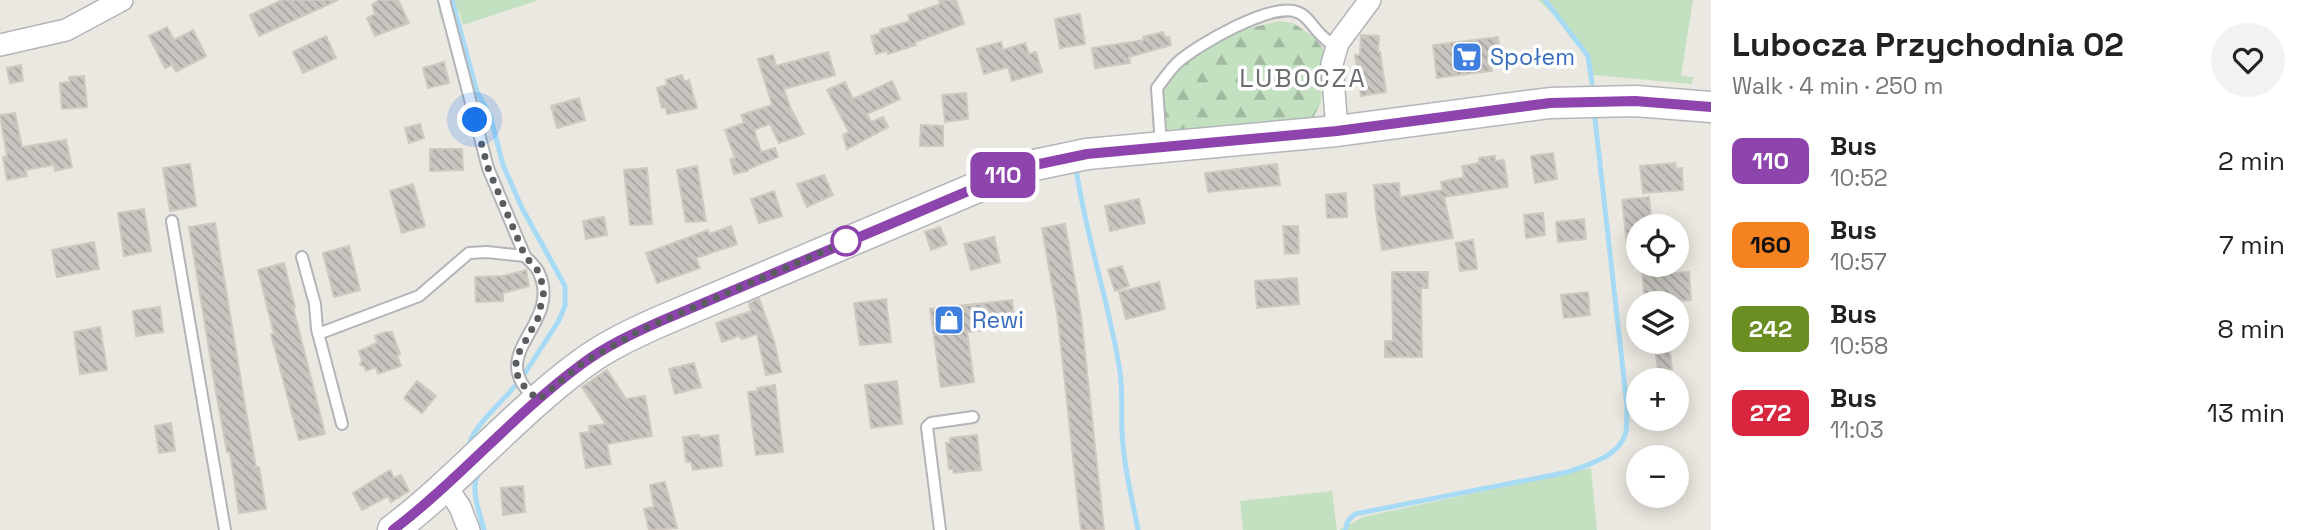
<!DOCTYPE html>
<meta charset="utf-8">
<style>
body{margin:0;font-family:"Space Grotesk",sans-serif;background:#f2f2f2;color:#222;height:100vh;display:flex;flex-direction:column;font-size:26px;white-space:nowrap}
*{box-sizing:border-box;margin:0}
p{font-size:23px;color:#767676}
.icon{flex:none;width:38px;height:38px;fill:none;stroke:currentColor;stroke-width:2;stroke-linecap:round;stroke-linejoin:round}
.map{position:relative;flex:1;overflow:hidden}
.drawer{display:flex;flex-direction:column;background:#fff;width:595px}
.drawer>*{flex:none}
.badge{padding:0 14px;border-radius:10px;font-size:24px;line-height:46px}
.buttons{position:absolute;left:1626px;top:214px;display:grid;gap:14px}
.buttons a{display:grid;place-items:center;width:63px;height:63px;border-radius:50%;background:#fff;box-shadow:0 4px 18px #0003;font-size:35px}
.you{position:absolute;width:35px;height:35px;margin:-18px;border:5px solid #fff;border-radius:50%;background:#1a73e8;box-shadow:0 0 0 10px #1a73e833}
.map>.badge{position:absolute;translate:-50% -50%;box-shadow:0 0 0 4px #fff}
.round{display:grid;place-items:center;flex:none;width:74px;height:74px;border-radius:37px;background:#f2f2f2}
.headline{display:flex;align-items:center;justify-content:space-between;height:119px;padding:0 21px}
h1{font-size:33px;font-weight:800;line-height:52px}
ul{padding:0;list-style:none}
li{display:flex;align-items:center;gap:21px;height:84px;padding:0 21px}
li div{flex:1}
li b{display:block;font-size:26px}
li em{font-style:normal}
li .badge{min-width:77px;font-weight:700;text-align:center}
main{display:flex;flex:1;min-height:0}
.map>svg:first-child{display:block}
.grass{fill:#c3e0c0}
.forest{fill:url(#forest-firs)}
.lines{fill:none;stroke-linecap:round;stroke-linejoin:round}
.stream{stroke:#a7dbf5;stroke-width:5}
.building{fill:url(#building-back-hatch);stroke:#cfc9c0;stroke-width:2}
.lane-casing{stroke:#b2b4b7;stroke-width:14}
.street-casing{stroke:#b2b4b7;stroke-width:24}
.secondary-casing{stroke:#b3b6ba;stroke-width:33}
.lane{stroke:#fff;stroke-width:10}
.street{stroke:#fff;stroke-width:21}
.secondary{stroke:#fff;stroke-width:30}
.line-casing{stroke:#fff;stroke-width:16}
.line{stroke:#8e44ad;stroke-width:10}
.walk{stroke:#5a5d60;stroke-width:7;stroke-dasharray:0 12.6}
.stop-dot{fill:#fff;stroke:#8e44ad;stroke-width:3.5}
.labels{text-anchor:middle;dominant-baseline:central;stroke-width:7;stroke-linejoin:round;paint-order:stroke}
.shop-label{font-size:23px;fill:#366cbe;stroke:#fff;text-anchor:start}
.quarter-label{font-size:26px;letter-spacing:2px;fill:#6b6f72;stroke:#fff}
</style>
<main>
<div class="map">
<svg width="1711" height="530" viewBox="0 0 1711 530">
<defs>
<pattern id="forest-firs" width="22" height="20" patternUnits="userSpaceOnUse" patternTransform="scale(1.75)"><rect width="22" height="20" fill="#c3e0c0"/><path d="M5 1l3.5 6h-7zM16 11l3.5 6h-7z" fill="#a1b99f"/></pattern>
<pattern id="building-back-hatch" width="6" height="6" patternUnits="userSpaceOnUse" patternTransform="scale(1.75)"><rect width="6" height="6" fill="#c8c5c0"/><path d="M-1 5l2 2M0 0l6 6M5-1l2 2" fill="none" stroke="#a5a39f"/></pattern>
</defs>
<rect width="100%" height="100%" fill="#ebe8e1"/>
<path class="grass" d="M437 0H539L463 25 459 11 440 18Z
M1538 0H1693L1681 76 1693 77 1692 84 1593 75C1591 45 1558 20 1538 0Z
M1591 468 1597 530H1339L1363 517Z
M1332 491 1337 530H1243L1240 501Z"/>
<path class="forest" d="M1279 21 1293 23 1314 37 1324 50 1321 102 1313 118 1302 122 1160 137 1157 88 1184 58 1221 35Z"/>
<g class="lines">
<path class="stream" d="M452 0 477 92 490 115 503 165 522 208 565 286V306L558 322 525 373
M1545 0 1588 56 1592 83
M1077 174C1087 241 1110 305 1120 372 1123 391 1121 410 1122 430 1123 463 1132 498 1138 530
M468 450C470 428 501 404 514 387
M479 473C469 488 480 513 484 530
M1345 530 1348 521 1355 514 1568 472C1587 465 1618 457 1625 435 1628 427 1626 415 1627 406L1595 119"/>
</g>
<path class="building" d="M282 0H338L259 36 250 15Z
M379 0H398L409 23 375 36 367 18 375 14 372 5Z
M939 0H956L964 24 915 42 916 45 888 54 887 51 876 54 871 36 881 33 880 30 910 21 908 15 940 4Z
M1080 14 1085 44 1060 48 1055 19Z
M167 27 174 40 193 30 206 56 176 72 172 65 165 68 149 36Z
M1163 32 1165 37H1169L1171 45 1129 57 1130 63 1095 68 1092 48 1144 40 1143 37Z
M1361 35 1379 36 1378 52H1380L1386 92 1361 96 1355 55H1360Z
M326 36 336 58 303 73 293 52Z
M1498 37 1501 59 1491 60 1492 71 1437 78 1433 45Z
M1001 42 1003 50 1025 43 1029 54 1036 52 1042 72 1012 81 1008 67 984 74 977 49Z
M828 52 835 75 784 89 790 107 804 134 779 143 770 124 754 130 761 152 775 148 778 157 748 169V171L734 174 730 159 735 158 725 130 744 123 741 115 772 105 758 59 773 55 776 66Z
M444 62 449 83 428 88 423 68Z
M21 65 23 81 10 83 7 68Z
M682 75 684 82 689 80 697 108 667 114 666 107 662 108 657 88 667 85 666 80Z
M84 76 87 107 62 109 60 83 70 82 69 77Z
M892 81 900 99 867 114 871 122 883 117 888 127 847 149 843 135 849 132 827 90 845 82 853 99Z
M966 93 968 119 945 122 942 95Z
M579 98 585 120 557 128 551 106Z
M15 113 22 147 66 140 72 167 55 171 54 165 25 170 27 176 7 180 3 157 7 156 0 115Z
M420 124 424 138 409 143 405 128Z
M921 125 943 126V146H920Z
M430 149H462L463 170 430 171Z
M1553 153 1557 179 1535 183 1531 156Z
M1495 156V161L1504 160 1508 187 1444 197 1453 238 1382 250 1376 212 1374 185 1399 183 1400 197 1443 190 1441 182 1464 177 1462 166 1479 163V158Z
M1675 163 1676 169 1682 168 1683 190 1643 193 1640 166Z
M190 164 196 206 170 211 163 168Z
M1277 164 1280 185 1208 192 1205 173Z
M697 166 706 221 686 222 677 170Z
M647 168 652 224 630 225 624 170Z
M824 175 833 195 807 207 797 184Z
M413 184 425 226 402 233 390 191Z
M774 191 782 216 759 223 751 199Z
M1346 193 1347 217 1327 218 1326 195Z
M1649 197 1652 226H1638V254H1628L1622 200Z
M1139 199 1145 223 1110 231 1105 206Z
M144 209 151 251 124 256 118 213Z
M1543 213 1545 235 1526 238 1524 215Z
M604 217 607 235 586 239 583 221Z
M1584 219 1586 239 1558 242 1556 222Z
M215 223 245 406 256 467H259L266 509 239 513 230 452H227L216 392 189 227Z
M1065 224 1081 316 1104 530H1081L1058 319 1042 228Z
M731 226 737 244 696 258 700 268 657 283 646 253 708 230 709 234Z
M1283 226H1298L1299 253 1285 254Z
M940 227 947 244 931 250 925 232Z
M994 237 1000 262 971 270 964 244Z
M1473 240 1477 269 1460 271 1456 243Z
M94 242 99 269 57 277 52 250Z
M349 246 360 290 334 297 323 253Z
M284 263 295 307H293L325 434 299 440 271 334H274L258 270Z
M1122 266 1129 286 1115 291 1108 270Z
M1659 268 1660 274 1689 272 1691 300 1645 303 1642 270Z
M526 270 529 286 503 293V301L476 302 475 277 503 276Z
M1392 272H1428V288H1421L1422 357H1385V341H1393Z
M1297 278 1299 304 1257 308 1255 281Z
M1159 282 1165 309 1126 319 1119 292Z
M1588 292 1590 315 1564 318 1561 295Z
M759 298 774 341 781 372 766 375 757 334 742 339 739 336 722 342 716 323 751 311 749 303Z
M886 299 891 342 860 345 854 303Z
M1012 300 1015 323 997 325V329L967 332 974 382 941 387 930 309Z
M160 307 163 332 136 336 133 311Z
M100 327 107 370 80 374 74 332Z
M386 332H392L400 354 397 355 401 366 378 374 376 367 366 371 365 367 360 365 362 360 359 351 377 343 375 336Z
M1669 345 1672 369 1658 370 1655 348Z
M694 363 701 387 675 394 669 369Z
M607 370 626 399 645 396 652 436 607 444 611 464 586 468 580 433 590 432 589 426 606 424 582 387Z
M417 381 436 396 422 413 404 398Z
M897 381 902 424 871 428 865 385Z
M775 385 783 452 756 455 748 392 758 391 757 388Z
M171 423 175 451 159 453 155 426Z
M699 435V438L718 435 722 466 693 470 691 462H686L683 437Z
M977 435 981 470 954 473 953 469H949L946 443H950V438Z
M390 470 394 478 401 475 409 491 391 502 388 496 362 510 353 493Z
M665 482 677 528 649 530 644 509 654 507 650 485Z
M523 486 525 512 503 515 501 488Z"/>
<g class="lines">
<g class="lane-casing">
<path id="lane" d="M444 0 488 168 525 256
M1161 145 1157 88C1163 80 1169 71 1177 63 1197 45 1271 2 1297 12 1307 15 1313 27 1320 34 1325 39 1331 44 1337 48
M172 221 225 530
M302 257 315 304 317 329 342 424
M318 334 419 296 469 253 487 252 525 256C529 261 537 267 539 273 563 326 482 353 536 399
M940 530 927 427 931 423 973 417"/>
</g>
<g class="street-casing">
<path id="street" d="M0 45 66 30 122 0
M1337 131 1332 64 1338 43 1370 0
M446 486 460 507 469 530"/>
</g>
<g class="secondary-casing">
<path id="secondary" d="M393 530C460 479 514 414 582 364 606 346 634 333 661 321L1025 167 1087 154 1337 131 1550 103 1635 101 1711 107"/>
</g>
<use href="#lane" class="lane"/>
<use href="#street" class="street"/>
<use href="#secondary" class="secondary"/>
</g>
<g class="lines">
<g class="line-casing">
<path id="line" d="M393 530C460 479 514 414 582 364 606 346 634 333 661 321L1025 167 1087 154 1337 131 1550 103 1635 101 1711 107"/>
</g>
<use href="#line" class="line"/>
<path class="walk" d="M475 120 488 168 525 256 539 272 544 291 538 318 516 358V369L519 381 538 400 584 362 639 331 857 237 846 241"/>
</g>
<defs>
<g id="supermarket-square" transform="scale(1.575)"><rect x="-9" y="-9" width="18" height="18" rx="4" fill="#3f7fe0" stroke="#fff"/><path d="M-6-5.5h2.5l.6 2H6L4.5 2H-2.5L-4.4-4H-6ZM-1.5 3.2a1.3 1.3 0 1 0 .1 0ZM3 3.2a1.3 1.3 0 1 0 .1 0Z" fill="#fff"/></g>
<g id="shop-square" transform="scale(1.575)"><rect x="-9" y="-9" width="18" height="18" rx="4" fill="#3f7fe0" stroke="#fff"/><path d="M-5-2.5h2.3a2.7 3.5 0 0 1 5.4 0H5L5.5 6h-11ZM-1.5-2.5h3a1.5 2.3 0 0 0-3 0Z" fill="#fff"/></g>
</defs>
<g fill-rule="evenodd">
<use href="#supermarket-square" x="1467" y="57"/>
<use href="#shop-square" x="949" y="320"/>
</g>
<circle class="stop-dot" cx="846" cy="241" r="14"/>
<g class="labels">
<g class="shop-label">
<text x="1490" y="57">Społem</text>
<text x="972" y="320">Rewi</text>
</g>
<g class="quarter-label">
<text x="1303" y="78">LUBOCZA</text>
</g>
</g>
</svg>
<div class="buttons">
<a><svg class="icon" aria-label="locate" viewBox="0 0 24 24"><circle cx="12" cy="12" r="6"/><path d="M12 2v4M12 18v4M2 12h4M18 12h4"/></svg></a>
<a><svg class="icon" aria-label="layers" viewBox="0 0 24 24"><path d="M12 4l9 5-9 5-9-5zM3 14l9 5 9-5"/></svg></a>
<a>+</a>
<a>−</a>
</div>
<div class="you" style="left:475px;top:120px"></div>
<b class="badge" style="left:1003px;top:175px;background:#8e44ad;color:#fff">110</b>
</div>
<section class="drawer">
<div class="headline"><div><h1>Lubocza Przychodnia 02</h1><p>Walk · 4 min · 250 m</p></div><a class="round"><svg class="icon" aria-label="heart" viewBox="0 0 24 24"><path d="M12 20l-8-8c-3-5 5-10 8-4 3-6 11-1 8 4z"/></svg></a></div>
<ul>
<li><span class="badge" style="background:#8e44ad;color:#fff">110</span><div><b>Bus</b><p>10:52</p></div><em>2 min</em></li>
<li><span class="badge" style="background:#f58220;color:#111">160</span><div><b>Bus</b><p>10:57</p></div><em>7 min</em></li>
<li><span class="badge" style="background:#6b8e23;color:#fff">242</span><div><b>Bus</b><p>10:58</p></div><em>8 min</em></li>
<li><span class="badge" style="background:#d7263d;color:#fff">272</span><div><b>Bus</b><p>11:03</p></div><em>13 min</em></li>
</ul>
</section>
</main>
